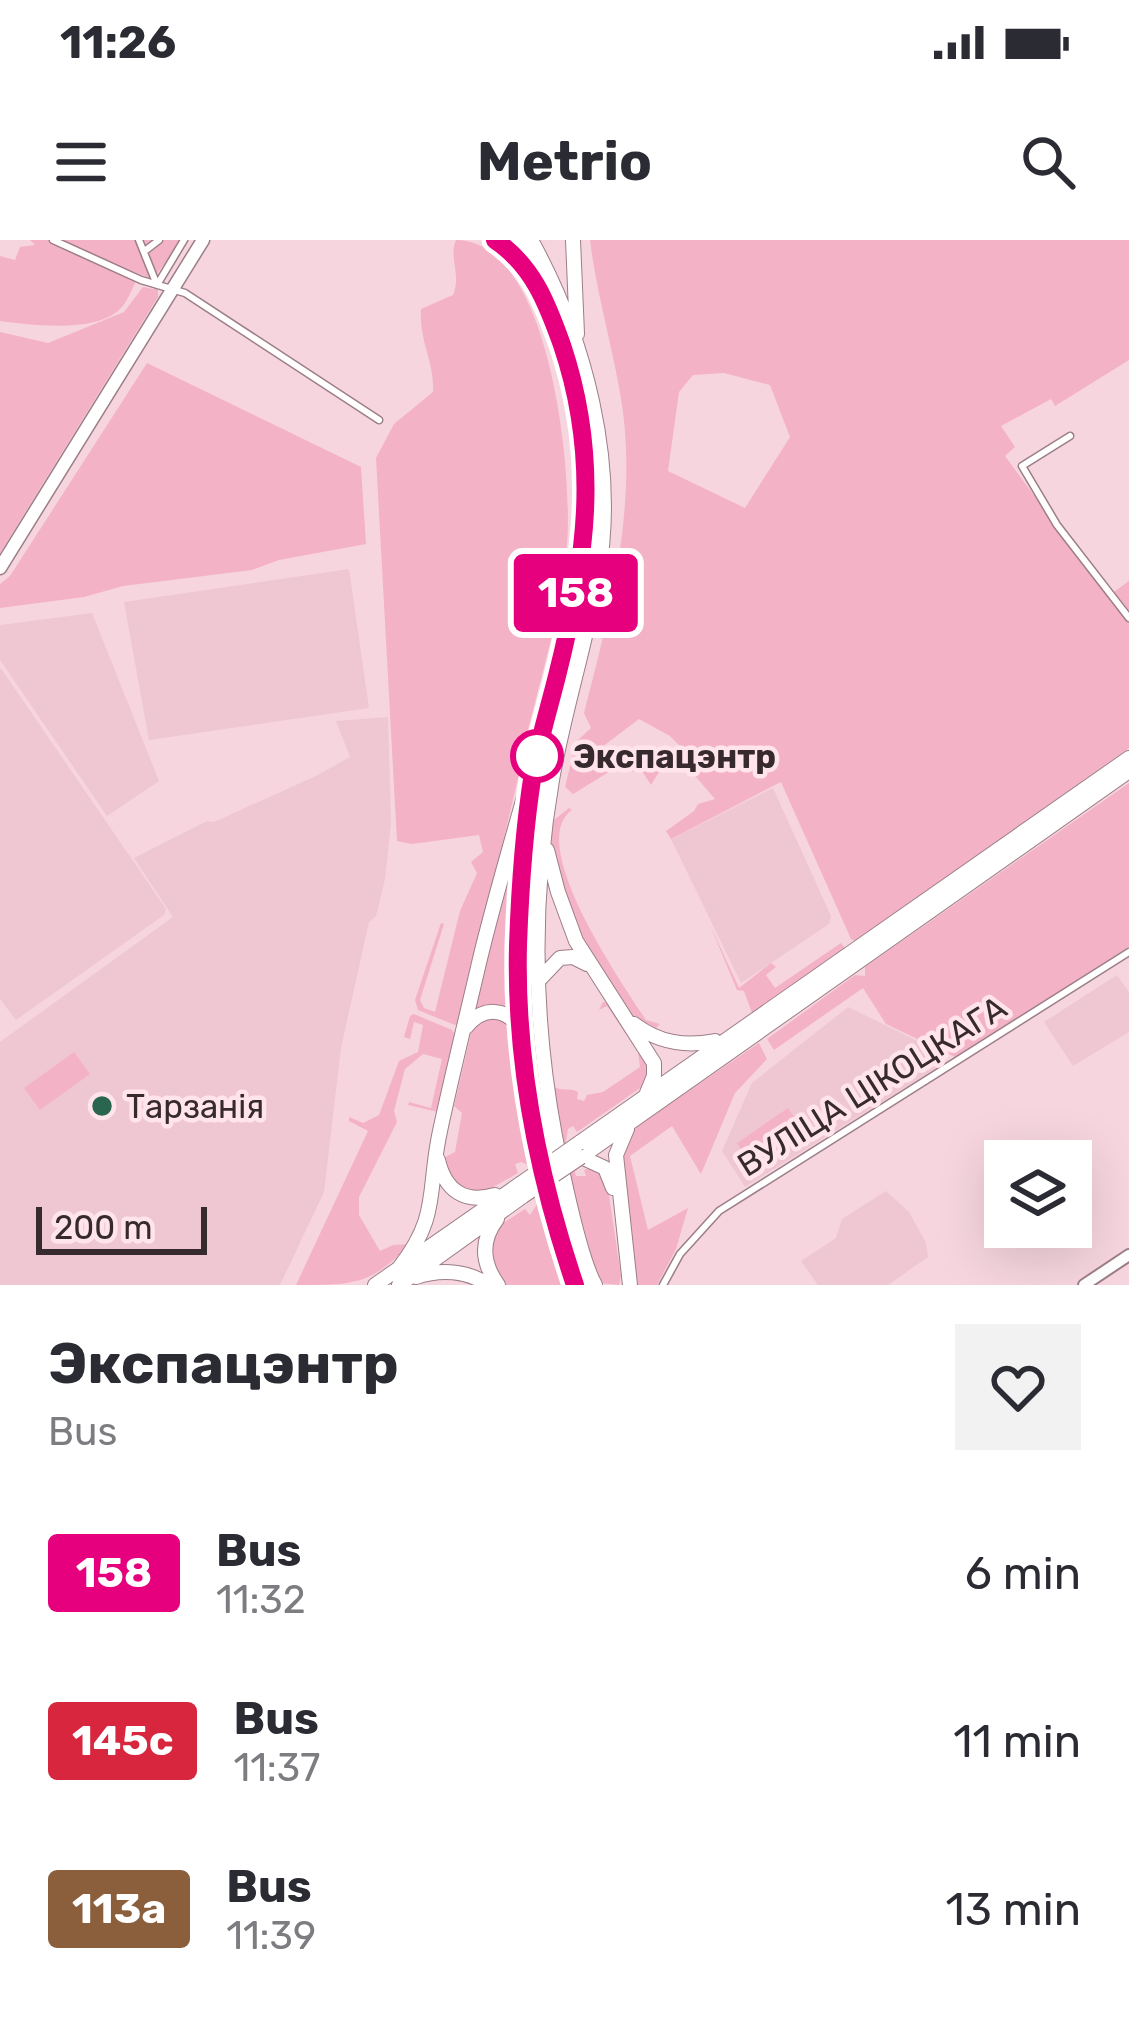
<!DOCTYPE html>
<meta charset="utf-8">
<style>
body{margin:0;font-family:Rubik,sans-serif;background:#f2f2f3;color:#2b2b33;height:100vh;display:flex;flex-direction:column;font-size:45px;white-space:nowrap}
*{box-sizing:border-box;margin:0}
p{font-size:39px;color:#7c7c81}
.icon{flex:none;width:66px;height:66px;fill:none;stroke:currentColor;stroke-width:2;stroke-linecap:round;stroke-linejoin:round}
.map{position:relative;height:1045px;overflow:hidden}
.side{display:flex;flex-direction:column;background:#fff;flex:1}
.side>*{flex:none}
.badge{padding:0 24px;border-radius:9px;font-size:42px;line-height:78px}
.buttons{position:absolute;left:984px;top:900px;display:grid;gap:24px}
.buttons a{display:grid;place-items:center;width:108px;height:108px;border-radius:0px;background:#fff;box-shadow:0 12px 48px #0002;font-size:60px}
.scale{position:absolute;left:36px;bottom:30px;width:171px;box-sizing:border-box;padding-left:12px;border:6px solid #372a2e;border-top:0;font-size:33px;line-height:42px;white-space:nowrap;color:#372a2e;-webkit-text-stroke:9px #ffe4eb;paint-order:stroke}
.map>.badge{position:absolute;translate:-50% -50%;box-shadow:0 0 0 6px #fff}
.round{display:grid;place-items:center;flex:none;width:126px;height:126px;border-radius:0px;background:#f2f2f3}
.head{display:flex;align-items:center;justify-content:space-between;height:204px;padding:0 48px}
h1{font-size:57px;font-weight:700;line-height:90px}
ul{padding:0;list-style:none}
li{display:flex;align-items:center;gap:36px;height:168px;padding:0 48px}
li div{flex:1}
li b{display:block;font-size:45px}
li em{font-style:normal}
li .badge{min-width:132px;font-weight:700;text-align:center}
.status{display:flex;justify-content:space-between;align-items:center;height:84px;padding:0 60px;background:#fff;direction:ltr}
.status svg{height:33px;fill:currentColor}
header{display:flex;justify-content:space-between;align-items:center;height:156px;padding:0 48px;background:#fff;font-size:54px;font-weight:700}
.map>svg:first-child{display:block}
.built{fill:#efc7d2}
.green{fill:#f4b2c6;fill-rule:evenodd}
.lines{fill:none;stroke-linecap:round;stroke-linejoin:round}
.minor-casing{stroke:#9c7e87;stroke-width:9}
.secondary-casing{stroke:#9c7e87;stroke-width:14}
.primary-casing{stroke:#9c7e87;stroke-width:15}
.trunk-casing{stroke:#9c7e87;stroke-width:16}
.minor{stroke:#fff;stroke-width:6}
.secondary{stroke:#fff;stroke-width:10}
.primary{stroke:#fff;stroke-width:12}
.trunk{stroke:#fff;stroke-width:14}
.trunk-bridge-casing{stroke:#9c7e87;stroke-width:16;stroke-linecap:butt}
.trunk-bridge{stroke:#fff;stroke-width:14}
.line-casing{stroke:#fff;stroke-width:27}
.line{stroke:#e6007e;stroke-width:18}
.stop-dot{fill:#fff;stroke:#e6007e;stroke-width:6}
.poi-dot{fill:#2a654f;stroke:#ffe4eb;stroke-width:4.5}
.labels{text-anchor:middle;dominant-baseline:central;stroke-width:9;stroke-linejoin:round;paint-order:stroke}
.stop-label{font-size:33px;font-weight:bold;fill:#372a2e;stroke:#ffe4eb;text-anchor:start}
.street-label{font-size:33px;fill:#372a2e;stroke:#ffe4eb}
.poi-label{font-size:33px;fill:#372a2e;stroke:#ffe4eb;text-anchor:start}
</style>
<div class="status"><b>11:26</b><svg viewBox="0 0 49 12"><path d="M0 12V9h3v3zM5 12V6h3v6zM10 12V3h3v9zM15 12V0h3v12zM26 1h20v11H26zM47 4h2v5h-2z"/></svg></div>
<header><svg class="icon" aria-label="menu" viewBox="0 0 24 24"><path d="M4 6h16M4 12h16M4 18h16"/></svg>Metrio<svg class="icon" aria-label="search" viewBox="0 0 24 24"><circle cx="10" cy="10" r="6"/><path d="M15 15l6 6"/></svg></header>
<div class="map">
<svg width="1129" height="1045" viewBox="0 0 1129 1045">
<rect width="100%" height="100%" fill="#f6d5de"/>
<path class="built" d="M349 329 369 468 149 500 124 362Z
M92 373 159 541 107 576 0 420V385Z
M0 427 166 669 164 675 16 780 0 759Z
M388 477 391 583 385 639 376 676 369 682 341 808 324 952 280 1045H0V802L173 677 134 618 207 581 214 582 316 536 350 517 336 481Z
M773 548 831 676 829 684 741 743 671 599Z
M1117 735 1129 752V792L1073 826 1044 782Z
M848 767 932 808 941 818 936 822 938 827 745 947 722 911 752 843Z
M886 951 909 972 926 1003 928 1017 888 1045H818L801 1021 836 998 842 979Z"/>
<path class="green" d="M30 0H182L153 39 101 20 136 41C132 49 128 60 122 67 99 94 31 85 0 81V16L15 20 20 7 35 5Z
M456 0C551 0 573 234 567 304 561 379 535 455 519 528L523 529 521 537 518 538 461 781 455 785 418 770 415 760 441 683 444 684 420 760 424 768 435 772 460 671 477 633 471 622 483 612 479 595 412 604 397 601 376 218 394 184 433 152C435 123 419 102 421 69L453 55C462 34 448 19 456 0Z
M590 0H1129V120L1055 166 1051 159 1001 186 1015 207 1005 216 1108 356 1129 341V508L855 701 851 699 781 542 671 599 666 591 694 571 698 564 715 559 678 516 667 519 651 545 640 528 633 532 630 528 659 509H683L670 496 639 479 602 507 612 530 573 554 565 547 576 502 591 488 584 473C609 376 636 273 623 172 615 114 597 58 590 0ZM724 133 770 145 790 197 745 268 668 231 679 152 693 135Z
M143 47 158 50V57L0 313V92L48 103 124 72Z
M147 123 361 227 366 304 279 320 252 330 123 346 84 357 0 368V344L10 336Z
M542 536 548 537 538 828 547 891 587 1045H580C530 875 512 712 542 536Z
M1129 543V707L955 817 886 784 863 748 774 810 767 799 855 735 865 736V727Z
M569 568 572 570C524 603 624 746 646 780L660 784 654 790C646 786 636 782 630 776 594 741 540 629 554 580Z
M521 585 513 683 516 774 495 766 471 777Z
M710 685 739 748 771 723 776 727 766 735 775 748 841 703 845 708 752 773 744 751 737 750Z
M603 762 611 764 645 814 650 833 643 846 577 892 573 886 568 889 566 901 576 936H586L584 930 591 927 607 942 621 1036 619 1045 599 1043 561 905 553 846C561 852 569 847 578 852L577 859 584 861 587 855 603 852 640 827 638 812 607 766 599 770Z
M414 774 452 790 457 798 438 872 408 865 409 862 431 868 442 819 423 814 405 829 394 871 397 882 359 957V975L380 1011 393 1005 410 1004C371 1045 354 1045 296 1045L368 891 349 881V877L363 883 379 875 399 821 418 812 423 785 414 782 410 799 404 797 410 776Z
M502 776 516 791 534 921 567 1045H502L487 1011 500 985 525 969 530 975 538 963 529 925 521 922 515 924 518 933 481 954 454 945 443 918 455 912 462 873 454 866 471 793 481 779Z
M759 803 767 819 735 853 701 934 672 886 630 916 648 990 688 968 676 1009 657 1045H632C629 1008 617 941 624 907 626 897 633 891 640 884Z
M74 812 90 834 40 870 24 848Z
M788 868 806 895 754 931 737 903Z"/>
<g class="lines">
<g class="minor-casing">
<path id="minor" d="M53 0 141 40 185 53 379 180
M139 0 157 45
M146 10 159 0
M157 45 184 0
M1070 196 1022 226 1057 285 1129 378
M663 1045 680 1014 719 971 1129 712"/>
</g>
<g class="secondary-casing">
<path id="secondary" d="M1084 1045 1129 1015"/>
</g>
<g class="primary-casing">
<path id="primary" d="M0 328 203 0"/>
</g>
<g class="trunk-casing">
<path id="trunk" d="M495 0 523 24
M531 0C585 98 618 223 598 335 586 404 564 471 552 540 532 657 533 779 555 896 562 931 579 1016 595 1045
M573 0 577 94
M530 565C511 738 521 879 575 1045
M547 610 558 652 576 701 654 823V836L647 853
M538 741 560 718 573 717 587 724
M634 784C659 803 685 807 715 801
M466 787C483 766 506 767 520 789
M627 889 616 915 630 1045
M579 903 1129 518
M581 917 1129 531
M581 917 605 928 613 948
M438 920C445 950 464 964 495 955
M497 979C480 1001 482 1023 498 1045
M399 1028C440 976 427 951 440 891 452 835 466 779 479 723 503 622 536 524 560 423 573 370 587 316 588 262 590 172 559 78 517 0
M416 1037C440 1029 467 1030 488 1045
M375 1045 520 944
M399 1045 523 956"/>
</g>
<use href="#minor" class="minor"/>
<use href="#secondary" class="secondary"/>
<use href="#primary" class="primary"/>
<use href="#trunk" class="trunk"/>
<g class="trunk-bridge-casing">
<path id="trunk-bridge" d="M520 944 579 903
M523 956 581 917"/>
</g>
<use href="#trunk-bridge" class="trunk-bridge"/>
</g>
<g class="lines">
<g class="line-casing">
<path id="line" d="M495 0C533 26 547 63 562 105 601 221 586 321 557 436 549 468 539 501 533 533 524 589 520 649 518 705 515 821 538 936 575 1045"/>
</g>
<use href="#line" class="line"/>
</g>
<circle class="stop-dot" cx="537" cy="516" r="24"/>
<circle class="poi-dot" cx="102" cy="866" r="12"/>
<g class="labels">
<g class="stop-label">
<text x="573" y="516">Экспацэнтр</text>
</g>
<g class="street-label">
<text transform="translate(872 846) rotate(-32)">ВУЛІЦА ЦІКОЦКАГА</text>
</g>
<g class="poi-label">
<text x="126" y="866">Тарзанія</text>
</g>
</g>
</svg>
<div class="buttons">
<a><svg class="icon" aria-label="layers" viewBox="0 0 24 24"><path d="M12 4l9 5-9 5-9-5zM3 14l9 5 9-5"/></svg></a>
</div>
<div class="scale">200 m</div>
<b class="badge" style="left:576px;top:353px;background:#e6007e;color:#fff">158</b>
</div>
<section class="side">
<div class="head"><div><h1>Экспацэнтр</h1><p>Bus</p></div><a class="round"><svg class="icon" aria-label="heart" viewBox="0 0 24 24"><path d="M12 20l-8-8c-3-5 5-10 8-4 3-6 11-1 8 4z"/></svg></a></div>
<ul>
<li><span class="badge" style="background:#e6007e;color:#fff">158</span><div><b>Bus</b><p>11:32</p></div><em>6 min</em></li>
<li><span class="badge" style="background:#d7263d;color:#fff">145с</span><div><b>Bus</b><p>11:37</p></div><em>11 min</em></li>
<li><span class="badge" style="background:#8b5e3c;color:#fff">113а</span><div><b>Bus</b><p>11:39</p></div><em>13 min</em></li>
</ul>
</section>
